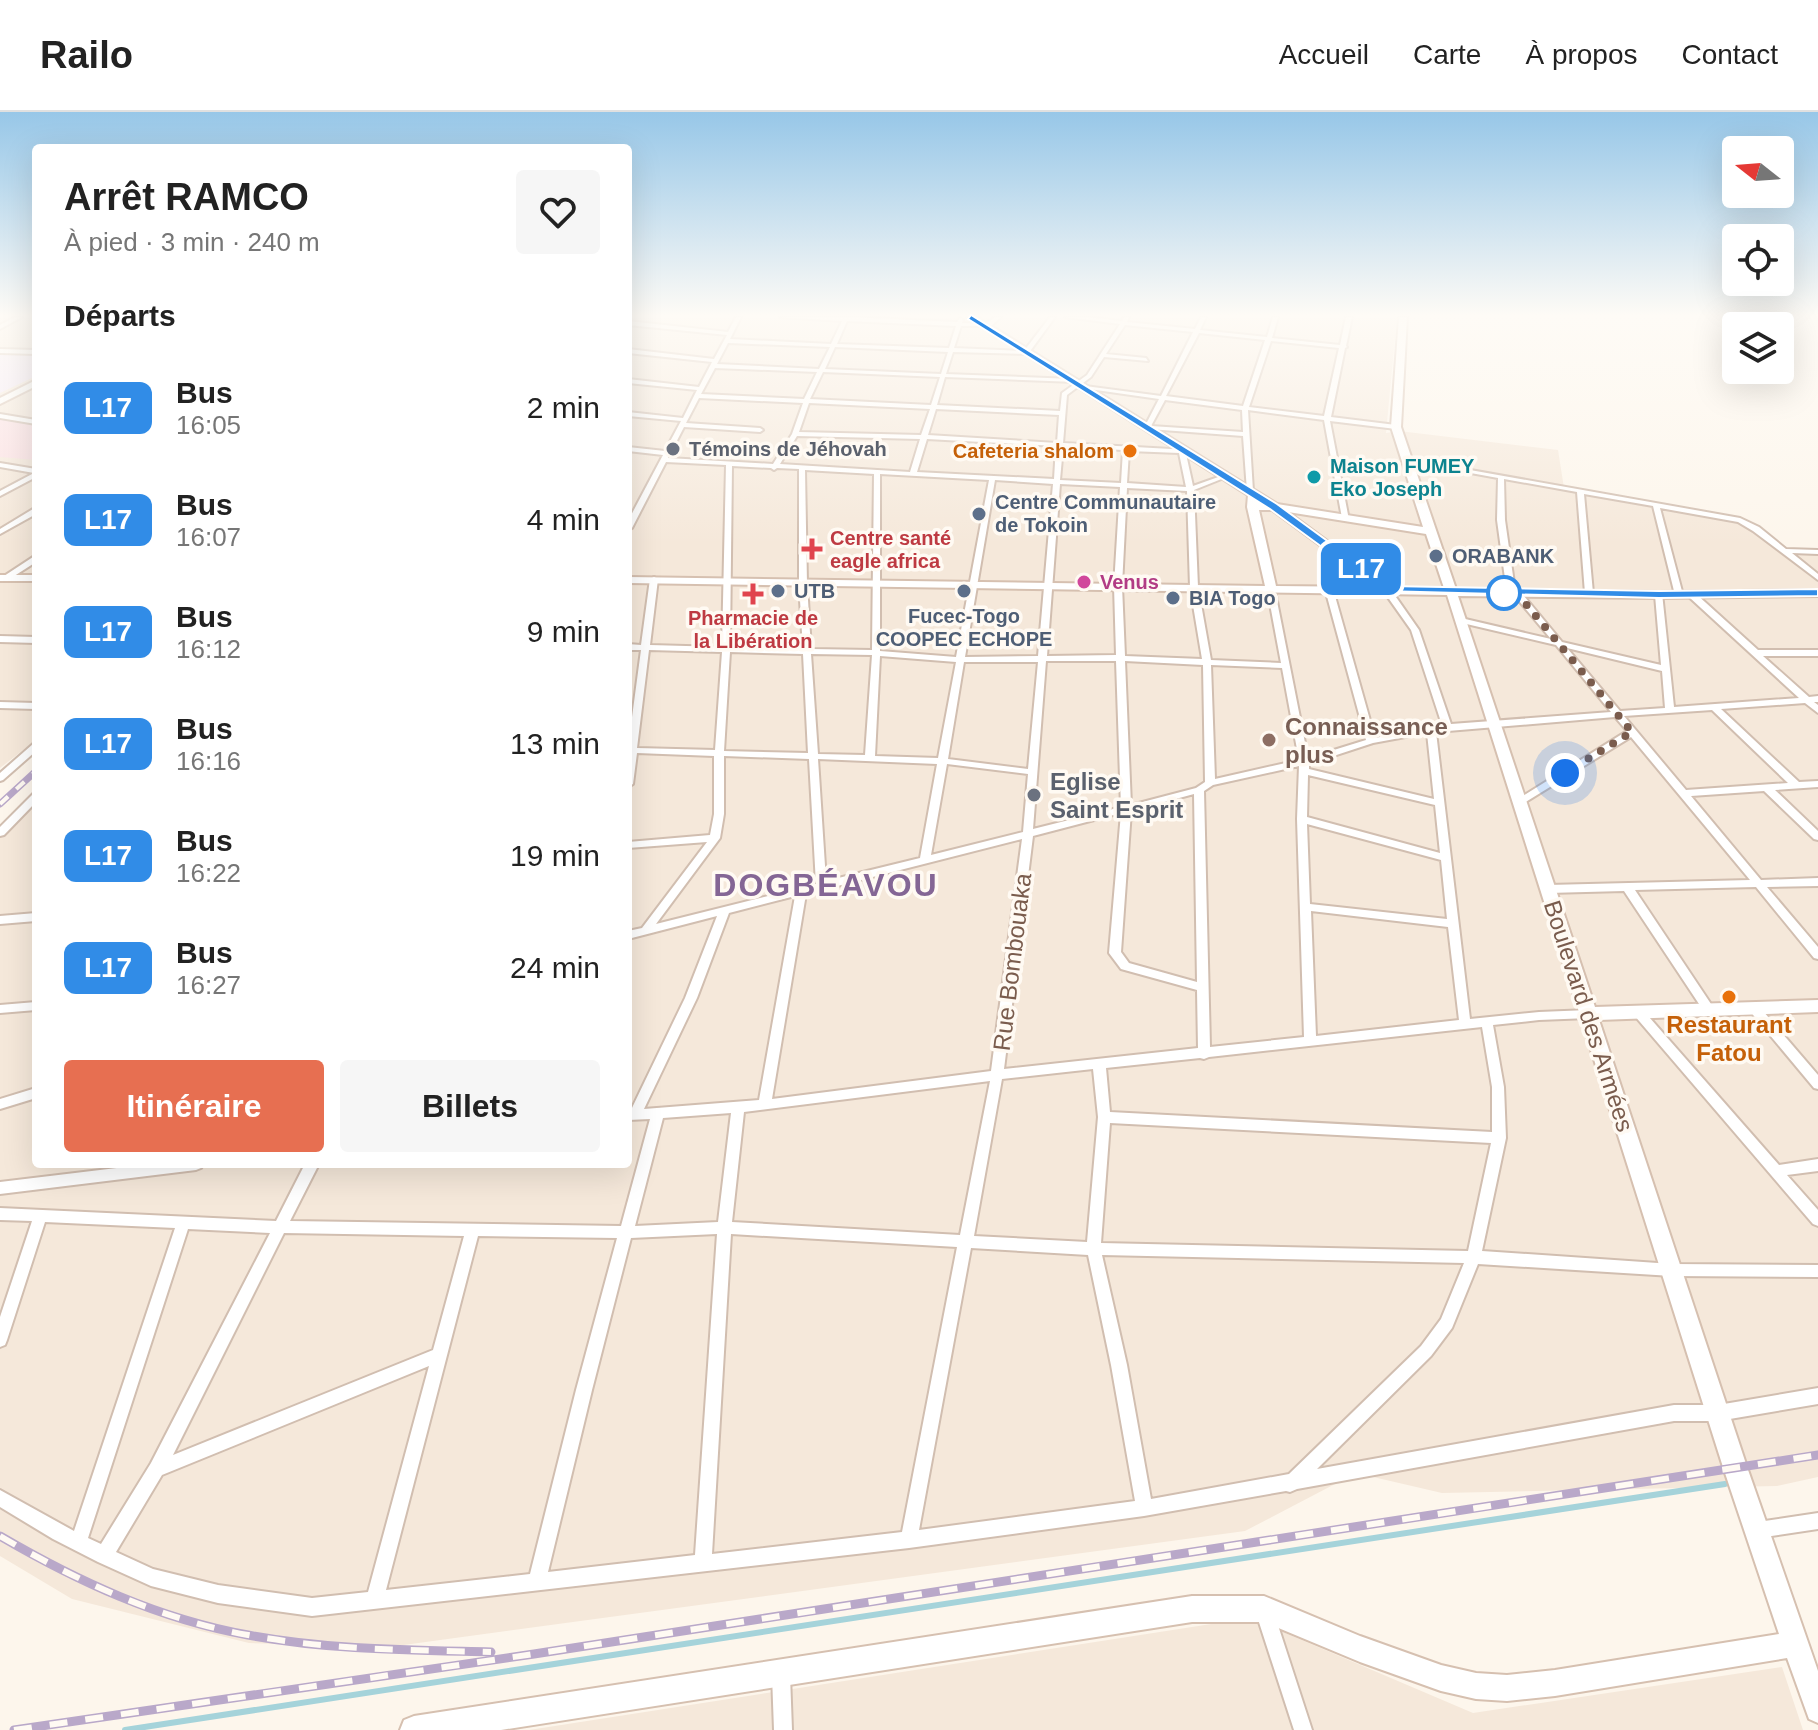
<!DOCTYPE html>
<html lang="fr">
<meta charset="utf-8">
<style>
body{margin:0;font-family:Arial,sans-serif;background:#f6f6f6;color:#222;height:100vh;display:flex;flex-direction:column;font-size:30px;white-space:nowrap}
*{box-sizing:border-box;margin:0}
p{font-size:26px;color:#767676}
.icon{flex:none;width:44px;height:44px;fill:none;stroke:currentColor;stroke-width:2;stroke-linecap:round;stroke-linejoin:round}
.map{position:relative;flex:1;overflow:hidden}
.sheet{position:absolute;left:32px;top:32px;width:600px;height:1024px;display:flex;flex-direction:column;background:#fff;border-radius:8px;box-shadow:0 8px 32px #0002}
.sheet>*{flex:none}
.badge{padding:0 16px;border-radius:12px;font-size:28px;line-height:52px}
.needle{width:52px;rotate:287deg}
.tools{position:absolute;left:1722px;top:24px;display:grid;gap:16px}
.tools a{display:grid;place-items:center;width:72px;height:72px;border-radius:8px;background:#fff;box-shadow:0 8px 32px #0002;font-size:40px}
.you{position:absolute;width:40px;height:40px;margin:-20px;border:6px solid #fff;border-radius:50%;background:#1a73e8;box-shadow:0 0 0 12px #1a73e833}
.map>.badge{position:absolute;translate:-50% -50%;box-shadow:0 0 0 4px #fff}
h2{padding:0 32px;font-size:30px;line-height:72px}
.round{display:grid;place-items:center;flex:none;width:84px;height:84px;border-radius:8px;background:#f6f6f6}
.summary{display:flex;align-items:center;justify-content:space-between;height:136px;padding:0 32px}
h1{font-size:38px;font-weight:700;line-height:60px}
.primary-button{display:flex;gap:16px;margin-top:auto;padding:16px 32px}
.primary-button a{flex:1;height:92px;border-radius:8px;background:#e76f51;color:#fff;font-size:32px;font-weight:700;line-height:92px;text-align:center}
.primary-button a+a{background:#f6f6f6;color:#222}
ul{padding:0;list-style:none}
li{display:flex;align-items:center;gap:24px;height:112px;padding:0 32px}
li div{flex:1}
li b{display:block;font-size:30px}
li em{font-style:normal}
li .badge{min-width:88px;font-weight:700;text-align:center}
header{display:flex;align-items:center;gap:48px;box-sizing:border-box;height:112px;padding:0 40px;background:#fff;border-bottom:2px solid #e0e0e0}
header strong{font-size:38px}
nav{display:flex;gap:44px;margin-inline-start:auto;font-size:28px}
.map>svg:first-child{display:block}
.residential{fill:#f5e8da}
.education{fill:#f3e8fa}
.medical{fill:#fbdfe3}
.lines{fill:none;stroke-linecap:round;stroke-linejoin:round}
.stream{stroke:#a5d3da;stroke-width:6}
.street-casing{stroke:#d1beb0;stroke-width:4}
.secondary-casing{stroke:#d6c0b0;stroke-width:4}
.street{fill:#fff;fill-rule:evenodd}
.secondary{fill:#fff;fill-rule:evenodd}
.rail-far1-casing{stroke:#b9a8c9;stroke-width:7}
.rail-casing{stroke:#b9a8c9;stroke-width:9}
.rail-far1{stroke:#fffaf3;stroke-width:4;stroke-dasharray:11;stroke-linecap:butt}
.rail{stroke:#fffaf3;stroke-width:6;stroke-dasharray:18;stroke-linecap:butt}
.line{fill:#318ce7;stroke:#fff;stroke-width:2}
.walk{stroke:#7a5c4d;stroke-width:8;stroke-dasharray:0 14.4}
.worship-dot{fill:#6b7280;stroke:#fffaf3;stroke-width:3}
.food-dot{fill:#e8710a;stroke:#fffaf3;stroke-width:3}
.culture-dot{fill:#0f9aa8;stroke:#fffaf3;stroke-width:3}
.service-dot{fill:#5c6f8a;stroke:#fffaf3;stroke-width:3}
.health-dot{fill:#e0444e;stroke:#fffaf3;stroke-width:3}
.hotel-dot{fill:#d1479c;stroke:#fffaf3;stroke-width:3}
.stop-dot{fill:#fff;stroke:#318ce7;stroke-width:4}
.education-dot{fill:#8d6e63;stroke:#fffaf3;stroke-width:3}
.labels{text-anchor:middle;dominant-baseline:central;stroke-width:7;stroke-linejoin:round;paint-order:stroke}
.far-worship-label{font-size:20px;font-weight:bold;fill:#5b616d;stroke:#fffaf3;text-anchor:start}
.far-food-label{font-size:20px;font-weight:bold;fill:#c56008;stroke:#fffaf3;text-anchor:end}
.far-culture-label{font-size:20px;font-weight:bold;fill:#0d838f;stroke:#fffaf3;text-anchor:start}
.far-service-label{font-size:20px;font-weight:bold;fill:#4e5e75;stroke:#fffaf3;text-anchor:start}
.far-health-label{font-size:20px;font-weight:bold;fill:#be3a42;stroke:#fffaf3;text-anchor:start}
.far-hotel-label{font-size:20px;font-weight:bold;fill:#b23c85;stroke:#fffaf3;text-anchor:start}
.education-label{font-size:24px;font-weight:bold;fill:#785e54;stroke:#fffaf3;text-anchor:start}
.worship-label{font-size:24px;font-weight:bold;fill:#5b616d;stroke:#fffaf3;text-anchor:start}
.street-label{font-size:24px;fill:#7a5c4d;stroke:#fffaf3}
.food-label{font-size:24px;font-weight:bold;fill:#c56008;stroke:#fffaf3}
.district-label{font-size:32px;font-weight:bold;letter-spacing:2px;fill:#846695;stroke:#fffaf3}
</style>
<header>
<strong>Railo</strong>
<nav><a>Accueil</a><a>Carte</a><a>À propos</a><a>Contact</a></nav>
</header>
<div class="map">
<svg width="1818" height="1618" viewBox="0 0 1818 1618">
<rect width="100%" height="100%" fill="#fdf6ec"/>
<path class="residential" d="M0 205H36V628L0 656Z
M628 205H1397L1386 321 1399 319 1558 338 1564 376 1737 409 1783 440 1818 441V1365L1777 1374 1442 1381 1356 1361 1245 1419 389 1535 249 1531 72 1487 0 1444V725L36 689V1052H628Z
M1250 1506 1473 1601 1782 1555 1803 1618H529Z"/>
<path class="education" d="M0 241 36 242V264L0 281Z"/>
<path class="medical" d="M0 306 36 311V348L0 345Z"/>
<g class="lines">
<path class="stream" d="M125 1618 1725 1372"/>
<g class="street-casing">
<path id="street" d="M15 205H22L0 217V213Z
M736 205H741L730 227 831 232 842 209 780 205H848L957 210 960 206 963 208 962 211C974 211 986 214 995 205H1001L991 214H961L954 236 1024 239 1050 205H1055L1028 242 953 240 946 262 1073 267 1075 268V270L945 265 937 293 1060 299 1062 281 1087 263 1120 212 1065 205H1086L1122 209 1124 205H1129L1127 210 1195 217 1201 205H1206L1200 218 1267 225 1273 205H1278L1272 226 1340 233 1346 205H1352L1346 234 1347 235 1345 236 1331 305 1396 313 1399 315 1396 317 1330 309 1349 408 1342 406 1324 308 1248 298 1253 379 1250 381 1247 379 1243 324 1149 317 1145 314 1159 287 1082 276 1085 274 1161 284 1193 220 1125 213 1106 242 1146 246 1148 249 1104 245 1091 265 1067 283 1063 331 1189 338 1192 340 1191 341 1186 342 1193 374 1224 363 1229 364 1194 378 1198 475 1211 548 1281 551 1267 476 1274 474 1308 646 1366 628 1325 477 1329 475 1333 477 1375 626 1442 613 1411 518 1382 477 1386 475H1389L1419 518 1451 612 1611 600 1556 533 1458 510 1457 508 1461 506 1551 527 1514 483H1511L1507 481 1497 408 1498 366 1405 349 1402 347 1403 346 1740 406 1759 415 1786 437 1818 438V442L1792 441 1818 462V468L1753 419 1738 410 1660 396 1683 483 1679 485 1675 483 1653 394 1584 382 1593 481 1589 483 1585 481 1577 380 1504 367 1505 408 1515 478H1519L1562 530 1661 553 1655 483 1662 481 1674 595 1799 586 1689 485V481H1695L1758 538H1818V544H1763L1809 585 1818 584V590H1814L1818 593V601L1805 591 1721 597 1799 670 1818 669V675L1775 678 1818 719V728L1814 727 1764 679 1691 684 1761 768 1818 766V774L1767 775 1818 835V847L1814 846 1756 775 1635 778 1715 898 1713 901H1705L1624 779 1548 781 1543 777 1548 773 1750 768 1631 625 1524 691H1518L1516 689 1518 687 1627 619 1615 605 1436 620 1470 907 1539 900 1589 898 1593 899 1595 902 1593 905 1589 906 1539 908 1493 913 1504 975 1506 1026 1482 1139 1672 1152 1818 1153V1165L1672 1164 1478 1152 1452 1216 1431 1244 1317 1357 1674 1293H1718L1818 1276V1292L1718 1309H1674L1297 1377 1290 1380 1286 1379 1144 1404 909 1436 312 1504 218 1491 151 1474 98 1450 53 1427 0 1395V1378L74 1419 175 1116 45 1110 7 1228 5 1233 0 1235V1205L32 1109 0 1108V1096L276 1109 305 1052H319L290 1109 621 1114 650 1007 628 1008V998H631L685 886 717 804 628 827V819L642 816 707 730 628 736V730L710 723 714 702V644L637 641 633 672 628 675V635L641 538H628V532L641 533 650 467 654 465 658 467 650 533 722 535 726 353 666 350 632 416 628 418V409L663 343 628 339V335L665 339 681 309 628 304V300L683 306 697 278 628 271V267L699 275 712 250 628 241V237L714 247 727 223 628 213V209L728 220ZM847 209 956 214 949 236 837 232ZM1199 221 1265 228 1243 294 1166 284ZM1271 229 1339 236 1324 304 1249 295ZM728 231 830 235 819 257 717 252ZM835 235 948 240 941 262 825 257ZM715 256 817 260 804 287 701 282ZM823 260 940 265 931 293 810 287ZM699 286 803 291 792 322 773 352 668 346 684 315 760 320 763 318 760 316 686 311ZM1165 288 1242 298 1243 320 1151 314ZM809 291 930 297 921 323 799 320ZM936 297 1059 303 1057 331 928 323ZM797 324 920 327 910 360 780 352ZM927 327 1056 334 1054 367 917 360ZM1063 335 1123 338 1121 371 1060 368ZM1129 339 1179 341 1186 375 1127 371ZM732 354 771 356 774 358 777 356 799 357V472L803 537 730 535ZM805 358 874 362 872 538 811 537 807 472ZM880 362 989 368 956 545 880 539ZM995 368 1053 372 1038 544 965 545ZM1060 372 1120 375 1114 474 1116 543 1047 544ZM1127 376 1187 379 1190 475 1202 547 1125 544 1122 474ZM1567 536 1662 559 1665 596 1620 599ZM649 538 722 540 715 638 637 636ZM730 540 803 542 808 641 724 639ZM811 542 872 543 865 643 818 642ZM880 544 956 550 938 646 875 644ZM1046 549H1116L1121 695 1033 717ZM1125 549 1203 553 1205 670 1196 676 1131 693ZM964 550H1038L1028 657 948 647ZM1211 553 1282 556 1299 648 1215 667ZM1712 598 1788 671 1686 678 1624 604ZM1427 621 1434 687 1309 657V652L1373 631ZM724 644 809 647 816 772 656 812 720 726 724 702ZM818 647 937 652 920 746 826 769ZM947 652 1028 662 1023 720 931 743ZM1299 654 1297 707 1304 925 1210 935 1204 679 1213 673ZM1308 663 1435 693 1440 741 1307 705ZM1194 682 1197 870 1129 851 1121 840 1131 699ZM1121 701 1109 841 1121 857 1197 878 1198 936 1004 957 1033 724ZM1307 712 1441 748 1447 807 1310 792ZM1022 727 991 959 772 987 806 782ZM795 784 759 988 644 997 697 886 729 801ZM1311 799 1448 815 1459 908 1316 924ZM1482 915 1492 975V1020L1110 1000 1106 956 1200 946 1204 947 1209 945ZM1093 957 1098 1005 1087 1130 974 1124 1002 967ZM990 969 960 1123 732 1110 744 1000ZM731 1001 718 1110 635 1114 663 1006ZM1110 1011 1491 1031 1468 1139 1101 1131ZM188 1117 270 1121 151 1351 101 1432 88 1426ZM284 1121 464 1124 433 1238 173 1343ZM717 1122 695 1443 548 1460 592 1278 631 1126ZM731 1122 957 1135 902 1420 712 1442ZM478 1124 617 1126 576 1278 530 1462 386 1478ZM971 1136 1088 1143 1111 1253 1135 1389 919 1418ZM1102 1143 1464 1151 1441 1207 1421 1234 1289 1362 1151 1387 1127 1253ZM429 1254 368 1480 312 1486 218 1473 153 1457 116 1440 162 1363Z
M0 237 36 238V242L0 241Z
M0 302 36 308V312L0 306Z
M0 351 36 357V365L0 384V379L34 361 0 355Z
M33 397H36V402L0 422V417Z
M33 445H36V450L8 468 1 466Z
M0 524 36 525V531L0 530Z
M0 590 36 591V597L0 596Z
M36 631V639L3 668 0 669V661L33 632Z
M36 681V690L4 723 0 724V715L33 682Z
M36 801V809L0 812V804Z
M36 890V898L0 901V893Z
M1753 891 1757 892 1818 963V977L1814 976 1749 898 1747 895 1749 892Z
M1638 896 1642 897 1779 1053 1818 1047V1059L1787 1063 1818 1098V1114L1813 1112 1634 903 1632 900 1634 897Z
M36 976V986L0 997V987Z
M150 1052H203L201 1056 196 1058 0 1082V1070Z
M1818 1401V1417L1758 1426 1752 1424 1750 1418 1752 1412 1758 1410Z
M1265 1492 1271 1495 1274 1501 1312 1618H1294L1256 1501 1259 1495Z
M781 1554 787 1557 790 1563 792 1618H774L772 1563 775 1557Z"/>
</g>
<g class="secondary-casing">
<path id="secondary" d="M967 205H977L1277 392 1423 415 1391 315 1399 205H1407L1401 315 1456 477 1659 480 1818 478V484L1659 486 1458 484 1595 895 1818 888V900L1599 908 1747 1355 1818 1559V1611L1809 1607 1787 1546 1555 1584 1507 1589 1476 1587 1441 1579 1360 1550 1264 1510H1192L501 1618H400L404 1608 414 1604 1192 1484H1264L1360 1524 1441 1553 1476 1561 1507 1563 1555 1558 1779 1522 1723 1355 1447 483 628 471V465L1265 474 1247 395 1248 383ZM1259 398H1272L1377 475 1276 474ZM1288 400 1426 422 1444 476H1391Z
M36 268V274L0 292V286Z
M0 463H36V469H0Z"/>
</g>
<use href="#street" class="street"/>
<use href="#secondary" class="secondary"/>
<g class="rail-far1-casing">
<path id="rail-far1" d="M0 692 36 659"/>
</g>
<g class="rail-casing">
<path id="rail" d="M0 1424C77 1469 159 1507 248 1523 328 1538 410 1538 491 1540
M14 1618 534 1542 1818 1343"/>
</g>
<use href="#rail-far1" class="rail-far1"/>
<use href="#rail" class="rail"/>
</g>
<linearGradient id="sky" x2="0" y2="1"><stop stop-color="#97c7e8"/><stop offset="0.47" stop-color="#fefbf6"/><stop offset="1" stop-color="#fefbf6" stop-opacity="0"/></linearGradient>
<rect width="1818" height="432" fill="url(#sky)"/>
<path class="line" d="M971 203 1277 392 1389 474 1659 479 1818 477V484L1659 486 1382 479 1270 397 968 207Z"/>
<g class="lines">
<path class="walk" d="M1504 481 1516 480 1632 620 1565 661"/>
</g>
<g class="worship-dot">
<circle cx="673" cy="337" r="8"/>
<circle cx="1034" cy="683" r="8"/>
</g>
<g class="food-dot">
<circle cx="1130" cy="339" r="8"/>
<circle cx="1729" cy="885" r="8"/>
</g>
<circle class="culture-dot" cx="1314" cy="365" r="8"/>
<g class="service-dot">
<circle cx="979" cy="402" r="8"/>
<circle cx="1436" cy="444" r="8"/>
<circle cx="778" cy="479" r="8"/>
<circle cx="964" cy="479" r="8"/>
<circle cx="1173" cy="486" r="8"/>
</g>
<g class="health-dot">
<path d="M808 425h8v8h8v8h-8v8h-8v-8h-8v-8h8z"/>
<path d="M749 470h8v8h8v8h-8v8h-8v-8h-8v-8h8z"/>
</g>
<circle class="hotel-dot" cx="1084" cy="470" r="8"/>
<circle class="stop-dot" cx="1504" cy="481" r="16"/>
<circle class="education-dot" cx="1269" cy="628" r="8"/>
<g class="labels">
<g class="far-worship-label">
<text x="689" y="337">Témoins de Jéhovah</text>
</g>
<g class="far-food-label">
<text x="1114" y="339">Cafeteria shalom</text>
</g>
<g class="far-culture-label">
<text x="1330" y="354">Maison FUMEY<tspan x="1330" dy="23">Eko Joseph</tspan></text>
</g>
<g class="far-service-label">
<text x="995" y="390">Centre Communautaire<tspan x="995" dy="23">de Tokoin</tspan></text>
<text x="1452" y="444">ORABANK</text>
<text x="794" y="479">UTB</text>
<text x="1189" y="486">BIA Togo</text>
<text x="964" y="504" text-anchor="middle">Fucec-Togo<tspan x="964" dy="23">COOPEC ECHOPE</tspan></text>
</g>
<g class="far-health-label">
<text x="830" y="426">Centre santé<tspan x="830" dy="23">eagle africa</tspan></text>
<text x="753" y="506" text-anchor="middle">Pharmacie de<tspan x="753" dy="23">la Libération</tspan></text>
</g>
<g class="far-hotel-label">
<text x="1100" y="470">Venus</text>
</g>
<g class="education-label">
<text x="1285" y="614">Connaissance<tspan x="1285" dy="28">plus</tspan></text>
</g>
<g class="worship-label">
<text x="1050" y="669">Eglise<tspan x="1050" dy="28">Saint Esprit</tspan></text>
</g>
<g class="street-label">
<text transform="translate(1012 850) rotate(-83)">Rue Bombouaka</text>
<text transform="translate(1589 904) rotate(72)">Boulevard des Armées</text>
</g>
<g class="food-label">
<text x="1729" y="912">Restaurant<tspan x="1729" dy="28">Fatou</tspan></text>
</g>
<g class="district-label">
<text x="826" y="773">DOGBÉAVOU</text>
</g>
</g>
</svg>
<div class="tools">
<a><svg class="needle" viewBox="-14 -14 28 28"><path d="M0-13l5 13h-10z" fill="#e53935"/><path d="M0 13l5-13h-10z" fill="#767676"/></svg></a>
<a><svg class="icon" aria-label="locate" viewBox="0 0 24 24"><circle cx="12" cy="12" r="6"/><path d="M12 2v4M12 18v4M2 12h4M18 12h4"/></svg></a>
<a><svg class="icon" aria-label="layers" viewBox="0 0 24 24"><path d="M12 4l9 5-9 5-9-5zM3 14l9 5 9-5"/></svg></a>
</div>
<div class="you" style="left:1565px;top:661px"></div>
<b class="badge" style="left:1361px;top:457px;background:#318ce7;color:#fff">L17</b>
<section class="sheet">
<div class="summary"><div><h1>Arrêt RAMCO</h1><p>À pied · 3 min · 240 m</p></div><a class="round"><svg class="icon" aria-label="heart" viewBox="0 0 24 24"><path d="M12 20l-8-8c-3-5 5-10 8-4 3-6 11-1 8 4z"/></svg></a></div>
<h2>Départs</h2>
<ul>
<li><span class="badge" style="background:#318ce7;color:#fff">L17</span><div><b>Bus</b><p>16:05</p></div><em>2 min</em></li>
<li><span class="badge" style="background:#318ce7;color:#fff">L17</span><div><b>Bus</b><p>16:07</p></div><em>4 min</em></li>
<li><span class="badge" style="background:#318ce7;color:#fff">L17</span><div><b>Bus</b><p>16:12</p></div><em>9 min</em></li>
<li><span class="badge" style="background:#318ce7;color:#fff">L17</span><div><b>Bus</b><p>16:16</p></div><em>13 min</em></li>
<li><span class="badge" style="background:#318ce7;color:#fff">L17</span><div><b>Bus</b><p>16:22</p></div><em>19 min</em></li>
<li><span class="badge" style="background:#318ce7;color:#fff">L17</span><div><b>Bus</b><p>16:27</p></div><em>24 min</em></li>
</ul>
<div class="primary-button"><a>Itinéraire</a><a>Billets</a></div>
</section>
</div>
